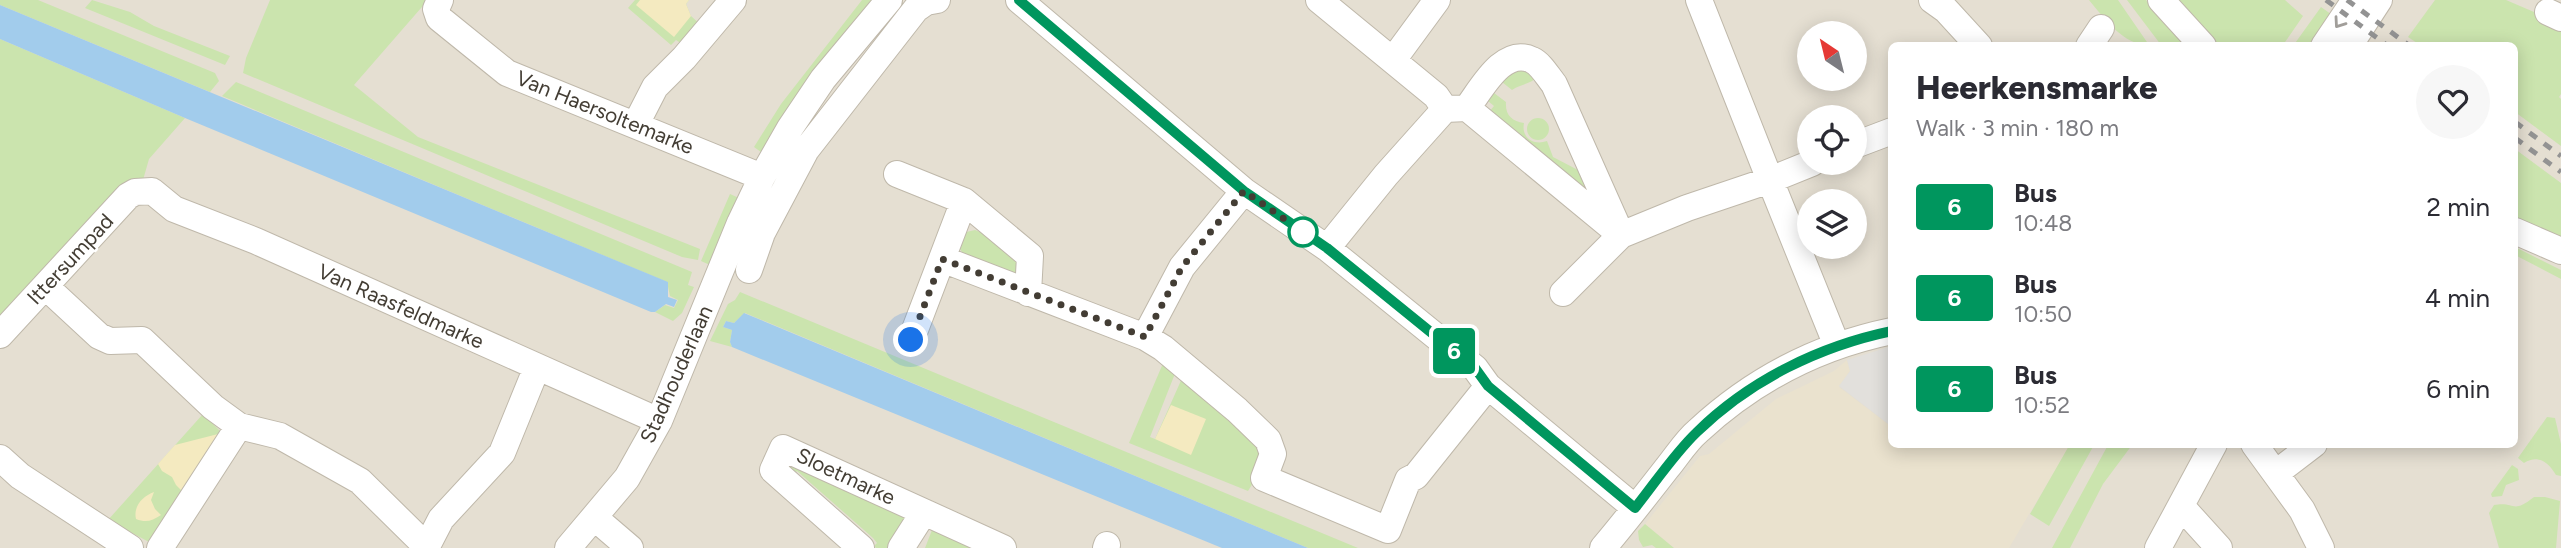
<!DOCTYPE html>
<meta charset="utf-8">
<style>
body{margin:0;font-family:Figtree,sans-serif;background:#f7f7f7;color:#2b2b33;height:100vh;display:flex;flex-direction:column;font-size:26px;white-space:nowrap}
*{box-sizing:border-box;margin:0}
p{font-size:23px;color:#7c7c81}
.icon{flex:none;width:38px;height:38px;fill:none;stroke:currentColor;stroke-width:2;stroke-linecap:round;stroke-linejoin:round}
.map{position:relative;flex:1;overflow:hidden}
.details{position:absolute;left:1888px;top:42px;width:630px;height:406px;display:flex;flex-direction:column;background:#fff;border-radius:10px;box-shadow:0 4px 18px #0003}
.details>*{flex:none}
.badge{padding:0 14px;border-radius:5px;font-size:24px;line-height:46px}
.needle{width:46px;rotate:325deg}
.fabs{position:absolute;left:1797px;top:21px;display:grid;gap:14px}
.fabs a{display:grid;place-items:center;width:70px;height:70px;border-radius:50%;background:#fff;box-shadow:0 4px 18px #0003;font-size:35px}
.you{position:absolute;width:35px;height:35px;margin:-18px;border:5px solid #fff;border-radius:50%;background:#1a73e8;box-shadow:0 0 0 10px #1a73e833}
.map>.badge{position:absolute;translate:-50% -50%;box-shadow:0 0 0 4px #fff}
.round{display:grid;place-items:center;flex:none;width:74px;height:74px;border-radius:37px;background:#f7f7f7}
.head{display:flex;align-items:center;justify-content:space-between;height:119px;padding:0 28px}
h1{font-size:33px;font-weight:800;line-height:52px}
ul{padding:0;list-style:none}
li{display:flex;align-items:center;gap:21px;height:91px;padding:0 28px}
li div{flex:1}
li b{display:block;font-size:26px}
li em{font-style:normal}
li .badge{min-width:77px;font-weight:700;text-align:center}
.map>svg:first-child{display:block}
.residential{fill:#e5dfd2;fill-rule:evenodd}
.education{fill:#eae2ce}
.green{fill:#cbe4ae}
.sand{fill:#f4eac0}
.parking{fill:#e2e0dc}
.water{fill:#a2ccec}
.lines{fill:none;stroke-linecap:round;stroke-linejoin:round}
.minor-casing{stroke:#bfb8aa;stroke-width:28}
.minor{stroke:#fff;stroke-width:26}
.rail{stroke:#939393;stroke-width:5;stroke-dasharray:9 9;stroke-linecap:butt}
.oneway{stroke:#a19e9a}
.line-casing{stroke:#fff;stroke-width:16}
.line{stroke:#00965e;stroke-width:10}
.walk{stroke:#433d34;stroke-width:7;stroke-dasharray:0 12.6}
.stop-dot{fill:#fff;stroke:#00965e;stroke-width:3.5}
.labels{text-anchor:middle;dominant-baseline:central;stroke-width:5;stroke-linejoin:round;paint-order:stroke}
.street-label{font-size:21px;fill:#433d34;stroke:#fff}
</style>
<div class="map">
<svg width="2561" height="548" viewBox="0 0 2561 548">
<rect width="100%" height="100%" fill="#f1ede4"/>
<path class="residential" d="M0 0H2561V548H0ZM1810 33H1855V79H1810ZM1892 46H2515V444H1892ZM1810 117H1855V163H1810ZM1810 201H1855V247H1810Z"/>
<path class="education" d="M1847 360 1850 371 1839 387 1892 427V444L2070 445 2009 548H1674L1645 524 1700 456 1709 454 1776 399 1834 371Z"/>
<path class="green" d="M0 0H38L215 73 219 81 210 92 0 5Z
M92 0 130 12 154 26 230 56 225 65 85 8Z
M270 0H428L354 85 418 137 700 249 698 260 682 257 243 73 246 58Z
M635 0H689L686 4 691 16 703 27 682 44 676 40 671 45 628 8Z
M862 0H876L761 152 754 147 781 104Z
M2089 0H2118L2149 45C2123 45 2105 19 2089 0Z
M2127 0H2146L2186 45H2161Z
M2176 0H2285L2303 16 2283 45H2219Z
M2435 0H2506L2541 15 2561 28V94L2559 97 2561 99V146L2515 112V46L2420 45 2408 37Z
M2321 7 2335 17 2315 45 2293 46Z
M0 39 185 118 149 159 143 180 0 325Z
M1518 66 1538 76C1530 85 1522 83 1512 90L1502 82Z
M236 82 692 272 688 285 694 287 682 313 673 321 655 312 665 305 674 308 678 300 670 296 667 282 222 96Z
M1494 93 1506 102C1505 115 1512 121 1524 123 1521 137 1533 146 1547 141L1553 157 1578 170 1589 184 1586 193 1489 112 1494 106 1488 101Z
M1527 129a11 11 0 1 1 22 0a11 11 0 1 1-22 0Z
M2515 149 2561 183V239L2515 217Z
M730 194 739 198 710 265 701 261Z
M975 230 985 234V236L1020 259 1018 274 1007 278 963 254 960 249 962 233Z
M2515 247 2561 270V279L2515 255Z
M740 292 1358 548H1308L745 313 734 323 726 321 723 327 732 330 730 342 732 347 710 341 728 304 735 300Z
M1164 361 1176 371 1150 437 1155 439 1183 376 1263 442 1261 470 1248 491 1129 443Z
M203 414 222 433 149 542 108 520Z
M2547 417 2555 418 2561 444V476L2556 475C2548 462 2538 454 2524 463L2518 458Z
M2070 444 2094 445 2049 526 2030 514Z
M2108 445H2132L2103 484 2070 548H2052Z
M792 463 910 519 893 548H876L874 546 877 543 873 538 797 471 791 477 788 467Z
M2512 465 2518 469 2519 480 2506 485 2502 496 2492 497 2491 494Z
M2534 497H2545L2560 501 2556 548H2499L2489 513 2494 505C2516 501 2511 515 2534 497Z
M1645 524 1674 548H1656L1652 545 1643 547 1639 540 1638 531Z
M932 530 976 548H925Z"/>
<path class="sand" d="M640 0H689L686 4 691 16 674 37 636 5Z
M1171 405 1206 419 1191 455 1155 439Z
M222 433 182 491 176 485 172 477 162 471 158 464 175 445Z
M154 492 151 500 155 509 161 515C152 521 146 523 136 519 133 506 143 496 154 492Z"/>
<path class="parking" d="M1892 346V427L1839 386 1850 371 1847 360Z"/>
<path class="water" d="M0 5 668 282V297L677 300 674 307 666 304 655 312H651L185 118 0 39Z
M744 313 1308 548H1222L732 347 730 342 732 330 723 327 726 321 734 323Z"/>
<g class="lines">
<g class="minor-casing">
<path id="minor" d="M440 0 436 9 439 18 507 73 762 177
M1019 0 1244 191 1327 248 1475 368 1488 386 1635 508
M1319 0 1436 96 1445 109
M1699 0 1770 180 1812 163
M1932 0 1946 10 1979 46
M2161 0 2203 46
M2548 12 2561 18
M2089 46 2101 28
M2324 46 2355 0
M2349 46 2379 0
M1393 60 1437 0
M1467 108C1481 90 1503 46 1532 60 1541 64 1548 77 1554 84L1619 230
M636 124 655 87 684 58 733 0
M1855 145 1892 131
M897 174 964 201 1030 256 1028 293
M1244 191 1182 267 1145 337 1163 348 1237 410 1268 440 1273 454 1264 478 1388 530 1408 480 1416 476 1488 386
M740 223 762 233 806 150 916 9 926 2 937 0
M2515 231 2561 251
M1327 248 1386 175 1445 109 1467 108 1621 235
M942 259 1145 337
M749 270 762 233
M45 286 99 336 110 341 142 340 213 407 239 426 280 436 360 481 427 547
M1563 293 1621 235 1687 208 1770 180 1837 346
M0 335 128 196 135 192 152 191 174 209 256 241 659 421
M911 340 964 201
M2254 444 2302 510 2321 548
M0 458 20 476 130 548
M2276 473 2314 444
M2181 506 2219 548
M595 518 630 548
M160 548 239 426
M426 548 441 519 502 453 537 367
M568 548 627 478 659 421 740 223 762 177 790 128 823 79 889 0
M861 548 773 470 783 448 1003 548
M901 548 924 512
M1106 548 1107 545
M1603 548C1625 522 1646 495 1667 468 1677 456 1686 441 1698 431 1753 380 1819 346 1892 331
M2158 548 2214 444"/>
</g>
<use href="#minor" class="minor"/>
<path class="rail" d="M2326 0 2388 46
M2347 0 2410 46
M2515 122 2561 156
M2515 138 2561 172"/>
</g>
<defs><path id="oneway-chevron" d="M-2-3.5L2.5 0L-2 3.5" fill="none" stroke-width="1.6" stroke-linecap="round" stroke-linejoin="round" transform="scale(1.75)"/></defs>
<use class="oneway" href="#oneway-chevron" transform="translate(2339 23) rotate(125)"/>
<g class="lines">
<g class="line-casing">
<path id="line" d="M1019 0 1244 191 1327 248 1454 351 1475 368 1488 386 1635 508C1655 483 1674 454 1697 432 1750 380 1820 346 1892 331"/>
</g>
<use href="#line" class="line"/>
<path class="walk" d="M911 340 942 259 1145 337 1182 267 1244 191 1306 234 1303 232"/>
</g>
<circle class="stop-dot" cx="1303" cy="232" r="14"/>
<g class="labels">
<g class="street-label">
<text transform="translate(605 112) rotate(22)">Van Haersoltemarke</text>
<text transform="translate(70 259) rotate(-47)">Ittersumpad</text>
<text transform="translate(401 306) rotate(24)">Van Raasfeldmarke</text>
<text transform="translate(676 374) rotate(-66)">Stadhouderlaan</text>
<text transform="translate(846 476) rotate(25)">Sloetmarke</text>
</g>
</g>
</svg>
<div class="fabs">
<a><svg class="needle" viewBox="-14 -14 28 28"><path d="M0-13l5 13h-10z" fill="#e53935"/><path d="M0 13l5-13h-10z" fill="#7c7c81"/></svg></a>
<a><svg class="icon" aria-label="locate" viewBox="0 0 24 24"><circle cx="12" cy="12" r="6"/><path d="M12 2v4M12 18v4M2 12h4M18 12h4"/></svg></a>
<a><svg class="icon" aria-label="layers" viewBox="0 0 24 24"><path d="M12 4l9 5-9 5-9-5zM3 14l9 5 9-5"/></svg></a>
</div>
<div class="you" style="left:911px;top:340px"></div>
<b class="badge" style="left:1454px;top:351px;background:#00965e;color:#fff">6</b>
<section class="details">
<div class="head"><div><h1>Heerkensmarke</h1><p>Walk · 3 min · 180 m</p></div><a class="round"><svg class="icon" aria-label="heart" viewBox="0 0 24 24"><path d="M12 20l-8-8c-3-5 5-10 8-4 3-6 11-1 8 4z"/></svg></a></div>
<ul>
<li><span class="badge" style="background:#00965e;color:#fff">6</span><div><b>Bus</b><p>10:48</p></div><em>2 min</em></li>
<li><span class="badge" style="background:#00965e;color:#fff">6</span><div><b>Bus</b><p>10:50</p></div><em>4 min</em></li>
<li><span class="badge" style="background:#00965e;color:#fff">6</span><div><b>Bus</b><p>10:52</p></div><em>6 min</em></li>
</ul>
</section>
</div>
